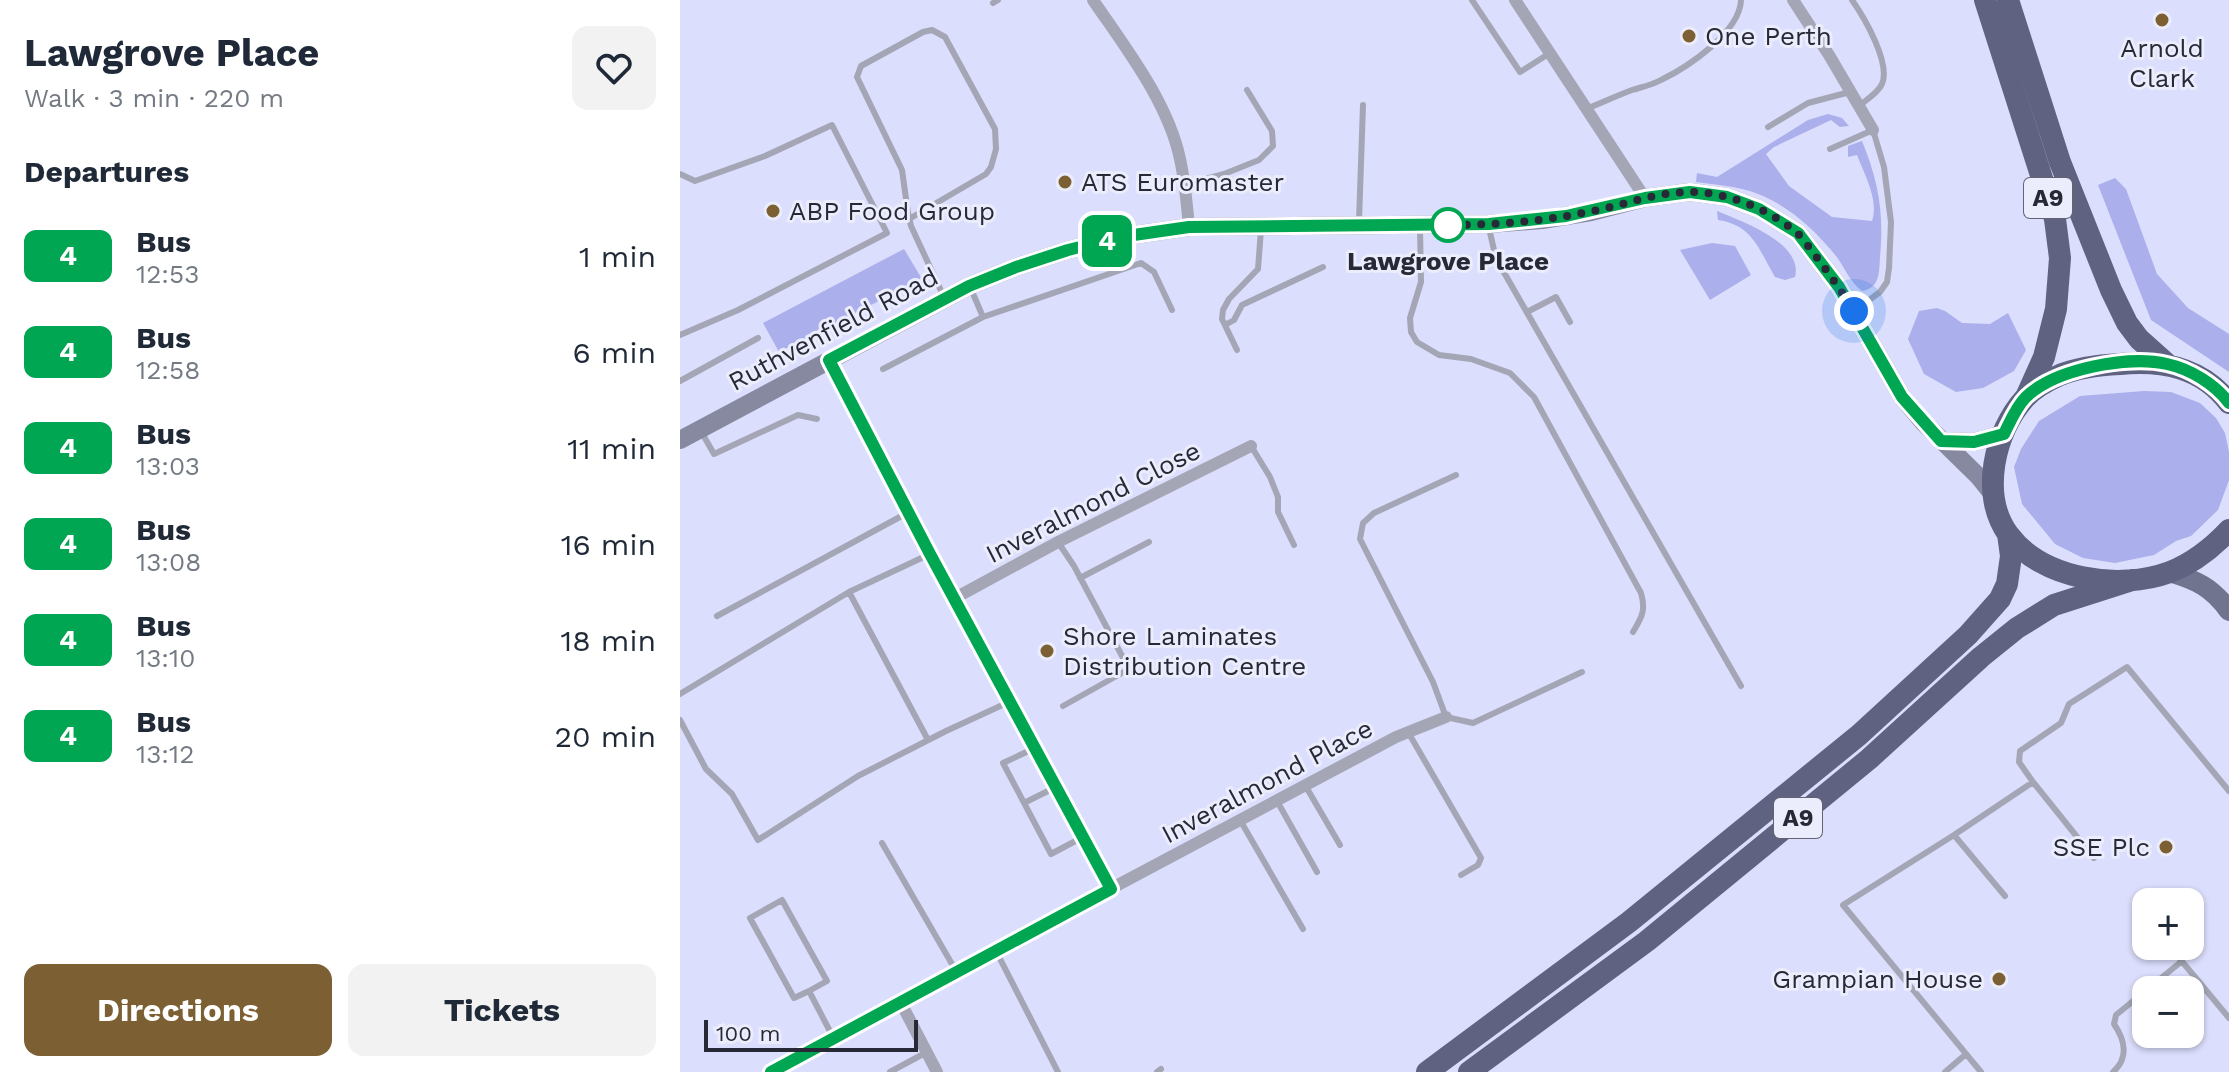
<!DOCTYPE html>
<meta charset="utf-8">
<style>
body{margin:0;font-family:"Work Sans",sans-serif;background:#f2f2f3;color:#1f2937;height:100vh;display:flex;flex-direction:column;font-size:30px;white-space:nowrap}
*{box-sizing:border-box;margin:0}
p{font-size:26px;color:#747a83}
.icon{flex:none;width:44px;height:44px;fill:none;stroke:currentColor;stroke-width:2;stroke-linecap:round;stroke-linejoin:round}
.map{position:relative;flex:1;overflow:hidden}
.drawer{display:flex;flex-direction:column;background:#fff;width:680px}
.drawer>*{flex:none}
.badge{padding:0 16px;border-radius:12px;font-size:28px;line-height:52px}
.buttons{position:absolute;left:1452px;top:888px;display:grid;gap:16px}
.buttons a{display:grid;place-items:center;width:72px;height:72px;border-radius:16px;background:#fff;box-shadow:0 2px 6px #0004;font-size:40px}
.scale{position:absolute;left:24px;bottom:20px;width:214px;box-sizing:border-box;padding-left:8px;border:4px solid #282937;border-top:0;font-size:22px;line-height:28px;white-space:nowrap;color:#282937;-webkit-text-stroke:6px #ebedfc;paint-order:stroke}
.you{position:absolute;width:40px;height:40px;margin:-20px;border:6px solid #fff;border-radius:50%;background:#1a73e8;box-shadow:0 0 0 12px #1a73e833}
.map>.badge{position:absolute;translate:-50% -50%;box-shadow:0 0 0 4px #fff}
h2{padding:0 24px;font-size:30px;line-height:72px}
.round{display:grid;place-items:center;flex:none;width:84px;height:84px;border-radius:16px;background:#f2f2f3}
.headline{display:flex;align-items:center;justify-content:space-between;height:136px;padding:0 24px}
h1{font-size:38px;font-weight:700;line-height:60px}
.action{display:flex;gap:16px;margin-top:auto;padding:16px 24px}
.action a{flex:1;height:92px;border-radius:16px;background:#7c6033;color:#fff;font-size:32px;font-weight:700;line-height:92px;text-align:center}
.action a+a{background:#f2f2f3;color:#1f2937}
ul{padding:0;list-style:none}
li{display:flex;align-items:center;gap:24px;height:96px;padding:0 24px}
li div{flex:1}
li b{display:block;font-size:30px}
li em{font-style:normal}
li .badge{min-width:88px;font-weight:700;text-align:center}
main{display:flex;flex:1;min-height:0}
.map>svg:first-child{display:block}
.green{fill:#abafeb}
.lines{fill:none;stroke-linecap:round;stroke-linejoin:round}
.lane{stroke:#a4a6b5;stroke-width:6}
.street{stroke:#a4a6b5;stroke-width:12}
.secondary{stroke:#86899f;stroke-width:18}
.primary{stroke:#71748f;stroke-width:20}
.highway{stroke:#5f6281;stroke-width:22}
.line-casing{stroke:#fff;stroke-width:18}
.line{stroke:#00a651;stroke-width:12}
.walk{stroke:#282937;stroke-width:8;stroke-dasharray:0 14.4}
.poi-dot{fill:#7c6033;stroke:#ebedfc;stroke-width:3}
.stop-dot{fill:#fff;stroke:#00a651;stroke-width:4}
.labels{text-anchor:middle;dominant-baseline:central;stroke-width:6;stroke-linejoin:round;paint-order:stroke}
.shield{fill:#ebedfc;stroke:#626472;stroke-width:2}
.shield-label{font-size:24px;font-weight:bold;fill:#282937}
.poi-label{font-size:26px;fill:#282937;stroke:#ebedfc;text-anchor:start}
.stop-label{font-size:26px;font-weight:bold;fill:#282937;stroke:#ebedfc}
.street-label{font-size:26px;fill:#282937;stroke:#ebedfc}
</style>
<main>
<section class="drawer">
<div class="headline"><div><h1>Lawgrove Place</h1><p>Walk · 3 min · 220 m</p></div><a class="round"><svg class="icon" aria-label="heart" viewBox="0 0 24 24"><path d="M12 20l-8-8c-3-5 5-10 8-4 3-6 11-1 8 4z"/></svg></a></div>
<h2>Departures</h2>
<ul>
<li><span class="badge" style="background:#00a651;color:#fff">4</span><div><b>Bus</b><p>12:53</p></div><em>1 min</em></li>
<li><span class="badge" style="background:#00a651;color:#fff">4</span><div><b>Bus</b><p>12:58</p></div><em>6 min</em></li>
<li><span class="badge" style="background:#00a651;color:#fff">4</span><div><b>Bus</b><p>13:03</p></div><em>11 min</em></li>
<li><span class="badge" style="background:#00a651;color:#fff">4</span><div><b>Bus</b><p>13:08</p></div><em>16 min</em></li>
<li><span class="badge" style="background:#00a651;color:#fff">4</span><div><b>Bus</b><p>13:10</p></div><em>18 min</em></li>
<li><span class="badge" style="background:#00a651;color:#fff">4</span><div><b>Bus</b><p>13:12</p></div><em>20 min</em></li>
</ul>
<div class="action"><a>Directions</a><a>Tickets</a></div>
</section>
<div class="map">
<svg width="1549" height="1072" viewBox="0 0 1549 1072">
<rect width="100%" height="100%" fill="#dbdefc"/>
<path class="green" d="M1148 114 1162 118 1169 126 1160 127 1151 120 1094 147 1086 154 1109 186 1152 217 1192 221C1199 200 1185 176 1177 155L1168 157V146L1182 141C1199 183 1204 213 1200 257 1199 273 1200 288 1182 291 1170 282 1165 268 1156 256 1135 230 1109 206 1078 194 1059 186 1036 185 1016 182L1017 173 1037 177 1128 120Z
M1435 178 1446 189 1477 274 1508 308 1549 334V372L1471 320 1418 185Z
M1037 211C1061 221 1124 243 1115 277L1105 280 1095 277C1079 250 1073 225 1038 220Z
M1032 243 1055 246 1071 275 1030 300 1000 250Z
M224 249 242 279 99 352 83 323Z
M1257 308 1265 311 1282 323 1310 324 1328 313 1346 350 1334 371 1303 388 1276 392 1244 374 1228 339 1239 311Z
M1464 391 1491 392 1520 403 1536 418 1545 433 1549 452V480L1538 510 1511 536 1496 541 1474 555 1435 563 1403 558 1375 544 1342 504 1334 467 1341 449 1359 421 1400 396Z"/>
<g class="lines">
<path class="lane" d="M792 0 840 72 870 53
M1172 0C1184 17 1211 63 1202 84 1198 93 1186 100 1179 106
M313 3 318 0
M906 109C921 103 936 96 952 90 962 87 972 85 981 80 1008 67 1060 32 1061 0
M1088 127 1128 103 1170 92
M1150 149 1193 130 1204 167 1211 222 1209 268 1207 282 1200 292 1177 309
M0 174 15 181 85 156 152 125 207 233 58 310 0 335
M504 185 544 174 579 160 593 146 592 131 567 90
M229 219 306 174 311 167 316 149 315 129 265 37 252 30 243 32 181 66 177 77 222 170 228 213 231 226 263 295
M679 221 683 105
M740 228 741 282 730 318 731 332 737 342 759 355 791 359 830 373 854 397 961 593C966 610 962 617 953 632
M809 228 814 250 822 269 1061 686
M291 289 303 317 461 263 474 272 492 310
M847 312 876 297 890 322
M545 325 554 320 562 305 643 267
M557 350 542 319 543 310 549 299 578 269 581 230
M203 369 303 317
M0 381 78 338
M22 433 34 454 118 415 137 419
M571 446 590 477 598 497V512L614 545
M776 475 694 513 683 523 680 539 753 682 766 717 793 723 902 672
M378 542 394 566 449 669 383 706
M400 578 469 542
M169 592 248 740
M37 616 229 512
M0 694 169 592 250 554
M0 720 26 769 52 794 78 840 178 776 266 731 329 702
M728 732 801 858 798 865 781 875
M355 748 323 763 371 854 403 837
M1353 782 1339 762 1340 751 1381 723 1389 704 1447 667 1549 791
M625 785 660 845
M597 801 637 872
M344 803 376 787
M560 820 623 929
M1274 835 1325 896
M202 843 276 971
M1490 947 1549 1018
M316 951 378 1072
M129 991 147 981 102 900 70 918 114 998 129 991 154 1039
M210 1072 247 1052
M477 1072 481 1069
M1265 1072 1286 1054
M1301 1072 1163 905 1274 835 1353 782 1414 858
M1433 1072C1449 1058 1445 1040 1434 1024L1436 1015 1502 961"/>
<path class="street" d="M413 0C445 47 488 102 500 159 505 181 507 205 509 227
M835 0 965 198
M1113 0 1149 55 1193 130
M149 360 250 554 431 889
M275 598 378 542 571 446
M221 1003 257 1072
M91 1072 276 971 716 737 766 717"/>
<path class="secondary" d="M0 440 289 286 336 267 388 250 440 237 509 227 809 224 862 220 911 212 965 198 1010 192 1047 197 1079 209 1118 233 1159 287 1222 397 1243 422 1298 476 1314 496
M1261 441 1294 442 1324 434"/>
<path class="primary" d="M1489 572C1516 580 1532 587 1549 611"/>
<path class="highway" d="M1305 0 1375 219 1380 258 1376 309 1364 357 1346 397
M1328 0 1380 162 1431 290 1447 323 1459 339 1487 364
M1549 403C1522 367 1482 360 1440 364 1421 365 1399 367 1380 375 1369 380 1353 389 1345 398 1314 432 1300 495 1328 534 1362 580 1439 591 1490 572 1513 563 1532 548 1549 530
M747 1072 949 922 1179 735 1288 635 1320 599 1327 584 1331 556 1328 534
M789 1072 967 941 1189 759 1301 657 1337 628 1374 605 1452 580"/>
</g>
<g class="lines">
<g class="line-casing">
<path id="line" d="M91 1072 431 889 250 554 149 360 289 286 336 267 388 250 440 237 509 227 809 224 886 216 965 198 1010 192 1047 197 1079 209 1118 233 1159 287 1222 397 1261 441 1294 442 1324 434C1330 422 1336 407 1346 397 1375 369 1448 355 1487 364 1510 369 1535 384 1549 403"/>
</g>
<use href="#line" class="line"/>
<path class="walk" d="M768 225H763C812 225 860 222 908 212 942 206 975 192 1010 192 1047 192 1089 209 1117 233 1123 238 1127 245 1132 251 1147 271 1161 290 1174 311"/>
</g>
<g class="poi-dot">
<circle cx="1482" cy="20" r="8"/>
<circle cx="1009" cy="36" r="8"/>
<circle cx="385" cy="182" r="8"/>
<circle cx="93" cy="211" r="8"/>
<circle cx="367" cy="651" r="8"/>
<circle cx="1486" cy="847" r="8"/>
<circle cx="1319" cy="979" r="8"/>
</g>
<circle class="stop-dot" cx="768" cy="225" r="16"/>
<g class="labels">
<g class="shield">
<rect x="1344" y="178" width="48" height="40" rx="6"/>
<rect x="1094" y="798" width="48" height="40" rx="6"/>
</g>
<g class="shield-label">
<text x="1368" y="198">A9</text>
<text x="1118" y="818">A9</text>
</g>
<g class="poi-label">
<text x="1025" y="36">One Perth</text>
<text x="1482" y="48" text-anchor="middle">Arnold<tspan x="1482" dy="30">Clark</tspan></text>
<text x="401" y="182">ATS Euromaster</text>
<text x="109" y="211">ABP Food Group</text>
<text x="383" y="636">Shore Laminates<tspan x="383" dy="30">Distribution Centre</tspan></text>
<text x="1470" y="847" text-anchor="end">SSE Plc</text>
<text x="1303" y="979" text-anchor="end">Grampian House</text>
</g>
<g class="stop-label">
<text x="768" y="261">Lawgrove Place</text>
</g>
<g class="street-label">
<text transform="translate(153 329) rotate(-28)">Ruthvenfield Road</text>
<text transform="translate(413 502) rotate(-27)">Inveralmond Close</text>
<text transform="translate(587 781) rotate(-28)">Inveralmond Place</text>
</g>
</g>
</svg>
<div class="buttons">
<a>+</a>
<a>−</a>
</div>
<div class="scale">100 m</div>
<div class="you" style="left:1174px;top:311px"></div>
<b class="badge" style="left:427px;top:241px;background:#00a651;color:#fff">4</b>
</div>
</main>
